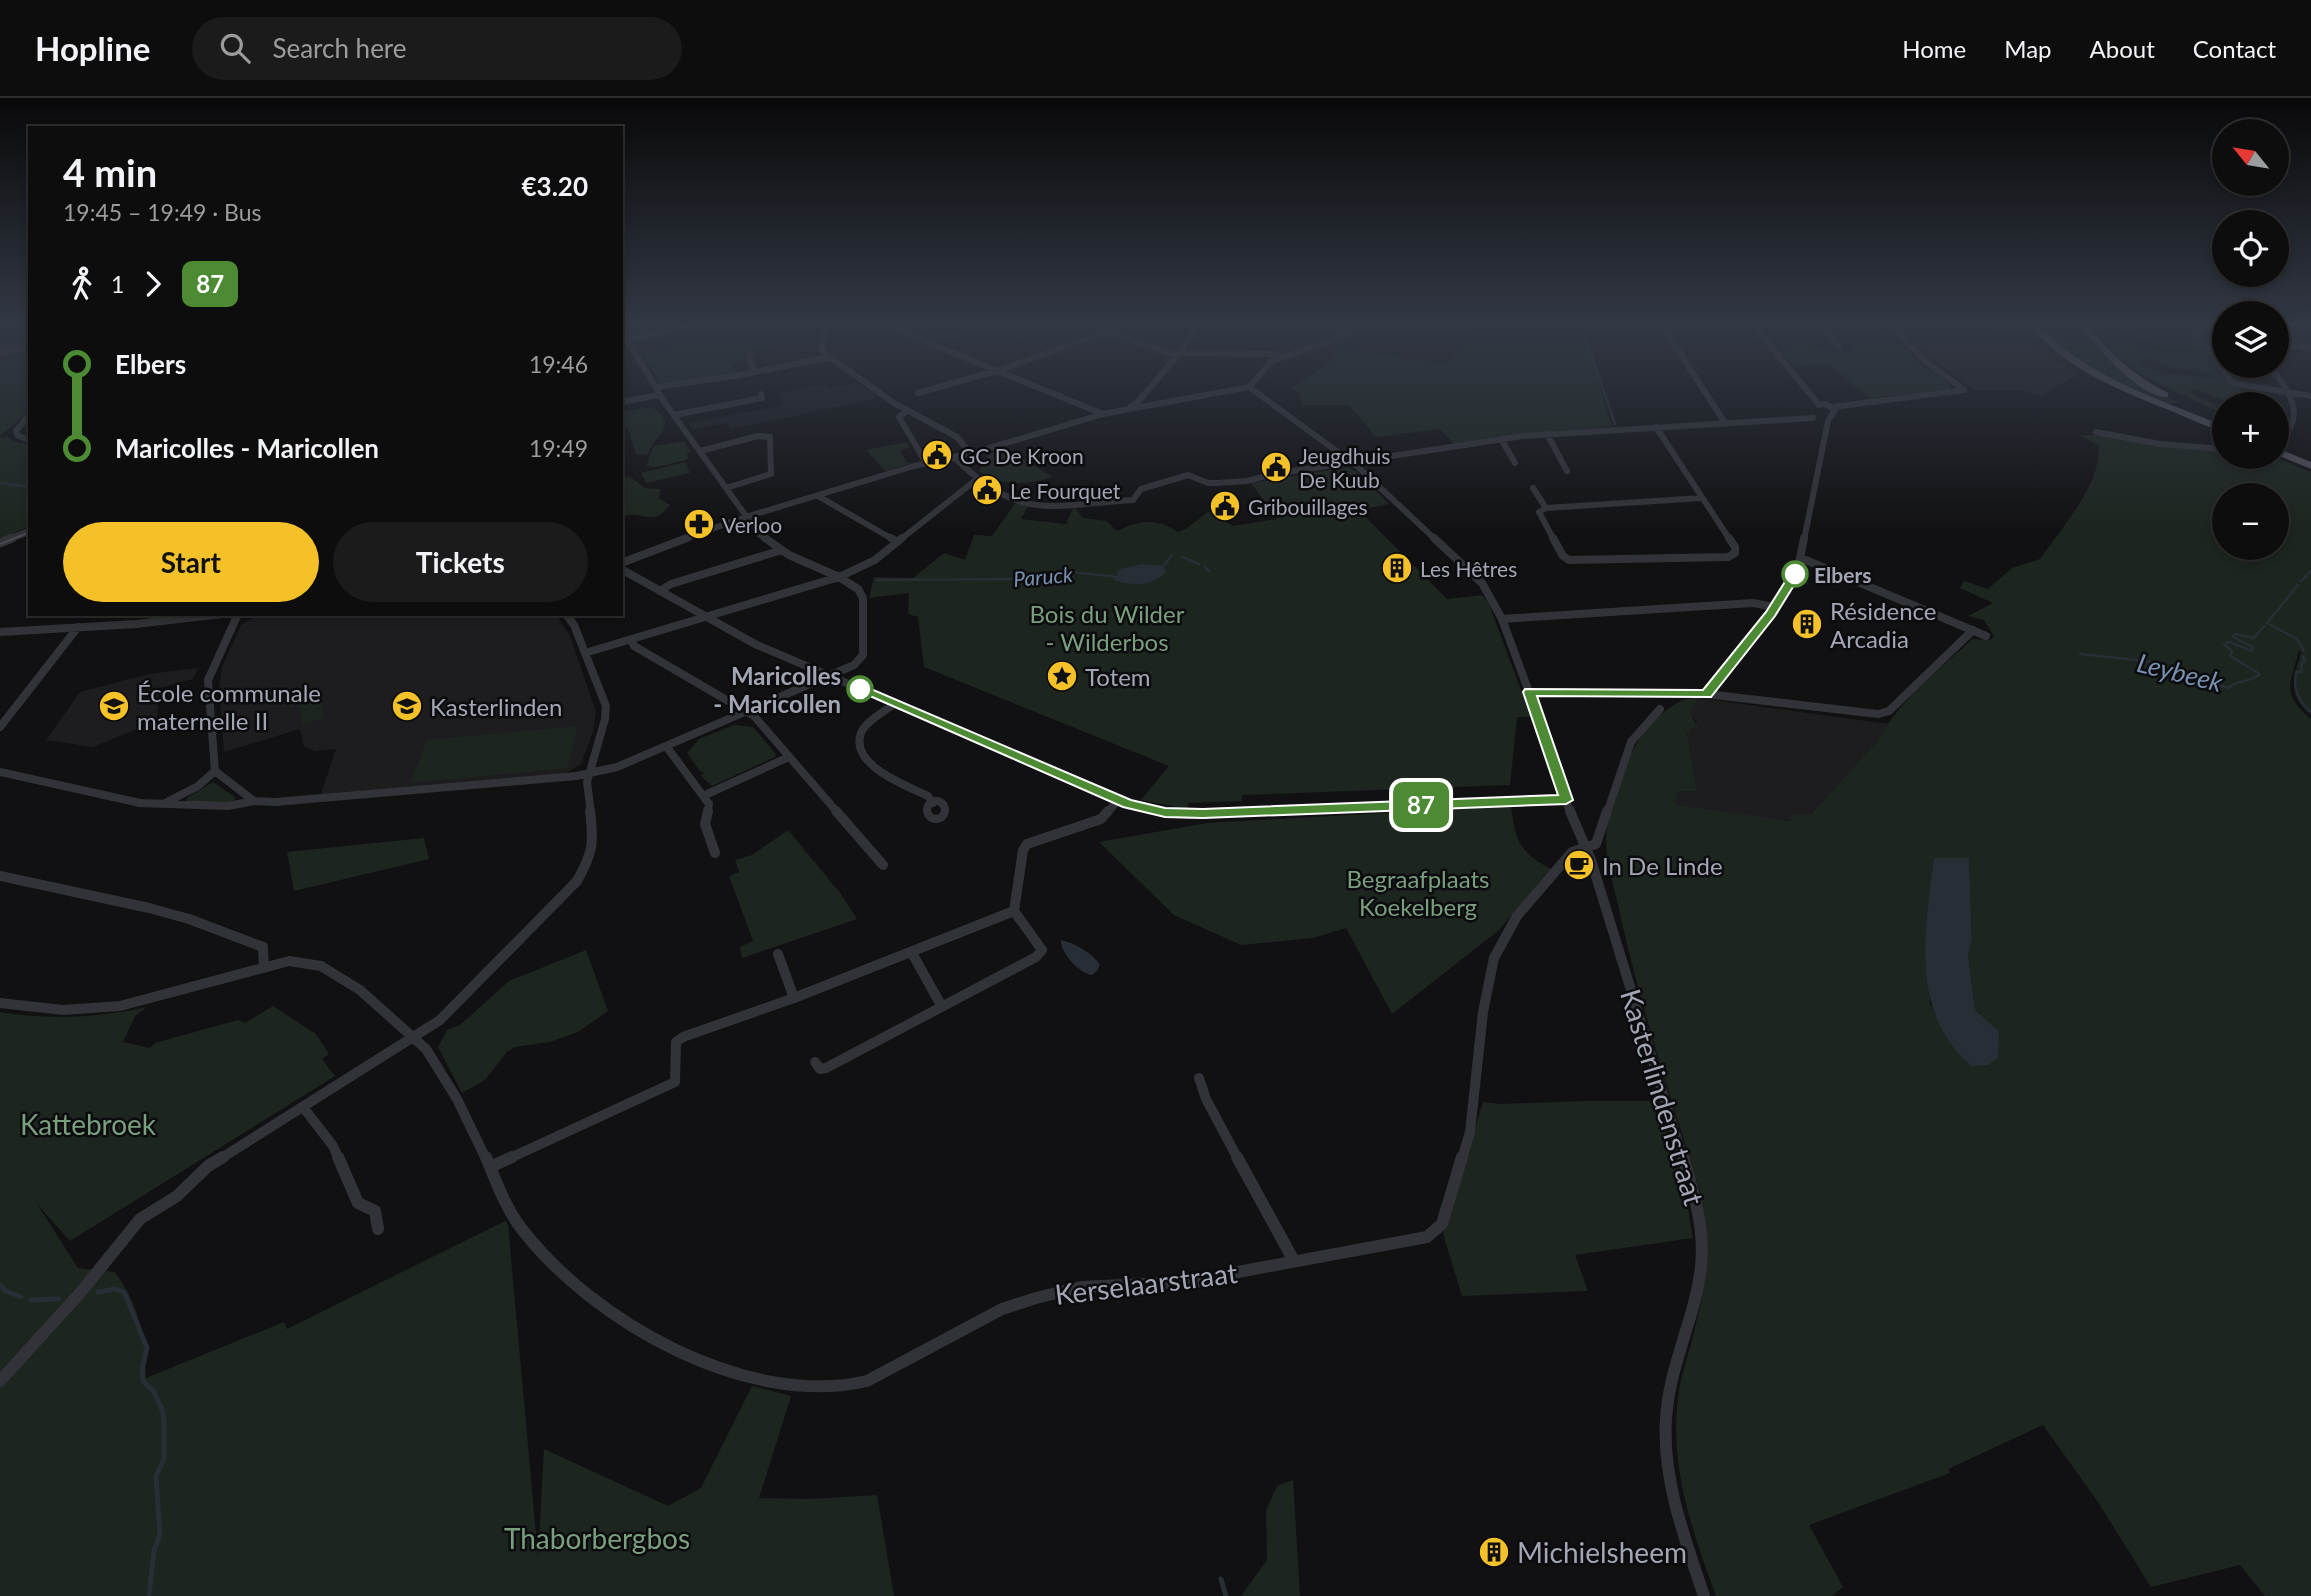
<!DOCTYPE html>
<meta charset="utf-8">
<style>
body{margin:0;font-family:Lato,sans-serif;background:#1b1b1c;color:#f1f3f6;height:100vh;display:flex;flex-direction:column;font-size:26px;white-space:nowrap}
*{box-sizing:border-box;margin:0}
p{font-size:23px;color:#9a9c9e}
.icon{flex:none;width:38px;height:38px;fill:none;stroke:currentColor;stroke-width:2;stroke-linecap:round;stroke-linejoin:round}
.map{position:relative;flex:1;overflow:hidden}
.side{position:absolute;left:28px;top:28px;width:595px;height:490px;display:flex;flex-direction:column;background:#0d0d0e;border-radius:0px;box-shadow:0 4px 10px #0003,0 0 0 2px #2d2d2e}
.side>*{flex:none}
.badge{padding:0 14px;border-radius:10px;font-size:24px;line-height:46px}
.needle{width:46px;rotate:300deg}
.fabs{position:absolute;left:2212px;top:21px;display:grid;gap:14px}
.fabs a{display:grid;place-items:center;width:77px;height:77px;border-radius:50%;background:#0d0d0e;box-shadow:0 4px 10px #0003,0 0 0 2px #2d2d2e;font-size:35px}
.map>.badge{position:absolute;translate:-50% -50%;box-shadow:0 0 0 4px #fff}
.legs{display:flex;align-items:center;gap:10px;height:77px;padding:0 35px;font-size:23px}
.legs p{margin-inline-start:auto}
.headline{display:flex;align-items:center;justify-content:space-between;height:119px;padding:0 35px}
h1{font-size:38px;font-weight:700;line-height:52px}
.action{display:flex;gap:14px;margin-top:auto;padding:14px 35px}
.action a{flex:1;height:80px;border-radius:42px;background:#f4c128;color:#111;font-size:28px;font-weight:700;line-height:80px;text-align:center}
.action a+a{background:#1b1b1c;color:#f1f3f6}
ul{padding:0 35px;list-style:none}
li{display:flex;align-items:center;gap:24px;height:84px;font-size:26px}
li i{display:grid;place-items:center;width:10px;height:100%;margin:0 9px;background:currentColor}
li i::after{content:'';width:18px;height:18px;margin:-9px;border:5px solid;border-radius:50%;background:#0d0d0e}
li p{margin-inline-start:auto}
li:first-child i{background:linear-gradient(#0000 50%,currentColor 0)}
li:last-child i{background:linear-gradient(currentColor 50%,#0000 0)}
header{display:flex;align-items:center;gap:42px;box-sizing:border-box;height:98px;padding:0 35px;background:#0d0d0e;border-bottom:2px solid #2d2d2e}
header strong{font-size:33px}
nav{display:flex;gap:38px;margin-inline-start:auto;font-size:24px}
.search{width:490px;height:63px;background:#1b1b1c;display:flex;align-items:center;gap:18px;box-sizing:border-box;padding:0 24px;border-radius:38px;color:#9a9c9e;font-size:26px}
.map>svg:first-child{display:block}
.built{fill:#1d1d20}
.green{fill:#1d251f;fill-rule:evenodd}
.water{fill:#282e36}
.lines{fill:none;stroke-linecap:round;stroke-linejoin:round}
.stream-far1{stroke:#282e36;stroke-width:2.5}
.stream{stroke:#282e36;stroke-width:5}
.minor-far3{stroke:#323338;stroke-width:6}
.minor-far2{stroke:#323338;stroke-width:8}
.minor-far1{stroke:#323338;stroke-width:10}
.minor{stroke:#323338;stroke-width:12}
.tertiary-far1{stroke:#323338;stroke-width:7}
.tertiary{stroke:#323338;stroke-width:9}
.primary{fill:#4e4f57;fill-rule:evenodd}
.tram{stroke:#494a51;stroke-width:2}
.line-1{fill:#4c8b33;stroke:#fff;stroke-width:2}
.stop-1-dot{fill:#fff;stroke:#4c8b33;stroke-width:3.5}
.labels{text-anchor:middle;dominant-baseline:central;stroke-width:5;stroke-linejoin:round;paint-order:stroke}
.far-poi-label{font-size:21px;fill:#a2a6b4;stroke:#0c0c0e;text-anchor:start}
.far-stop-label{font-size:21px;font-weight:bold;fill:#a2a6b4;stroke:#0c0c0e;text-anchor:start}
.far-water-label{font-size:21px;font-style:italic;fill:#7891b0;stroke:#0c0c0e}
.poi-label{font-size:24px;fill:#a2a6b4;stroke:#0c0c0e;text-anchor:start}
.park-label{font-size:24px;fill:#799f7e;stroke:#0c0c0e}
.stop-label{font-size:24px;font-weight:bold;fill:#a2a6b4;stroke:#0c0c0e;text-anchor:end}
.water-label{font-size:26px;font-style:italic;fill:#7891b0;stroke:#0c0c0e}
.near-street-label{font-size:28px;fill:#a2a6b4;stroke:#0c0c0e}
.near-park-label{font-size:28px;fill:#799f7e;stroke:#0c0c0e}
.near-poi-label{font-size:28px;fill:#a2a6b4;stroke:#0c0c0e;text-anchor:start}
</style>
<header>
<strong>Hopline</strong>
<div class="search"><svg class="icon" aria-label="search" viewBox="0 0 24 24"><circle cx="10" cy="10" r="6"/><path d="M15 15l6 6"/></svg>Search here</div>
<nav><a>Home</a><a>Map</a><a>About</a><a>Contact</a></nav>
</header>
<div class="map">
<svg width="2311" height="1498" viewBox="0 0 2311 1498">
<rect width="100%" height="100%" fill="#111113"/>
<path class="built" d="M30 226V246L0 252V227Z
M911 226H998L943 244 918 231 907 229Z
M1900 226H1964L1999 239H2024L2045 256 2078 276 2041 298 2024 293H1977L1931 260 1915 245Z
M856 285 873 294 877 298 875 301 730 331 727 325 692 331 688 325 784 307 778 295 826 286 828 290Z
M259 516H556L570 538 596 614 593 634 581 666 566 675 321 696 336 651 315 653 304 648 300 631 224 654 219 591 222 569 241 527Z
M198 570 193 581 159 590 157 623 93 649 46 642 80 594 149 576Z
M1699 600 1888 626 1879 641 1810 717H1791L1792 723 1701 712 1676 707 1675 696 1683 693 1696 694 1687 634 1697 625 1690 614Z"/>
<path class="green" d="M1501 226H1578L1585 238 1612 329 1514 336 1454 346 1440 331 1376 339 1349 307H1302L1299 295 1291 290 1328 266 1340 250 1445 266 1480 233Z
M2035 226H2081C2104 265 2138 284 2177 304L2169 306 2120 285 2075 262Z
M2093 226H2121L2180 235 2183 234 2179 229 2145 226H2187L2230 288 2238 289 2254 306H2233L2196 291 2188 294 2224 311V316L2151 282 2129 268 2113 254ZM2127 236 2154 247 2196 252 2198 257 2142 251 2116 240ZM2148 260 2175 271 2210 275 2215 280 2164 275 2138 265Z
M1875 231 1887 233 1916 263 1949 285 1951 291 1869 300 1829 266 1795 268 1779 249 1804 248 1848 253 1852 251 1850 247 1883 246Z
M725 237H771L772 247 751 251 753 254 742 256 744 261 731 266V270L736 271 737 276 667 285 668 284 660 285 642 256Z
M30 254V312L0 338V261Z
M652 309C680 328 655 336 648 356L637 357 628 331 621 327V314Z
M2078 337H2098L2171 350 2224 353V359H2274L2311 374V617C2287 597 2293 581 2301 555L2299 552C2291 585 2280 596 2311 621V1498H2265L2240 1467 2151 1489 2098 1404 2043 1327 1948 1371 1950 1375 1809 1427 1843 1489 1832 1498H1716C1693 1435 1669 1369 1678 1301 1680 1278 1689 1256 1694 1234 1707 1182 1711 1149 1701 1097 1671 1000 1639 905 1618 807 1612 780 1603 756 1607 728 1611 698 1630 649 1650 627 1662 614 1682 598 1699 600L1690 614 1698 630H1692L1687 635 1697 694 1683 693 1676 696V707L1791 723 1790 717H1810L1879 641C1900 601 1940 572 1972 541L1990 542 1994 538 1984 522 1968 518 1993 505 1960 490 1964 483 1988 491 2012 470 2040 461C2060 432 2104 383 2098 347ZM2224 397H2277V450H2224ZM1934 760H1969L1972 842 1968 857 1975 912 1999 933 1930 907Z
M7 339 15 344 30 346V360L24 364 30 365V428L0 441V340Z
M684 343 691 354 687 356 688 360 686 362 656 369 646 368 654 348Z
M907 344 910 349 900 353 907 365 916 364 885 373 866 352Z
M1004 349 1053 379C1028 387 1002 389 979 373L989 356Z
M685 364 690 375 646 385 641 375Z
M1348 369 1358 375 1389 406 1359 412 1447 501 1482 497 1489 506 1531 619H1517L1510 687 1242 697V703L1188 705V711L1141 702 1169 668 924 569 918 519 908 516 909 495 869 500 874 479 913 480 944 455 965 462 974 437 992 438 1015 406 1028 408 1021 421 1066 426 1074 408 1083 420 1106 423 1117 433C1141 422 1156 420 1178 434L1187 430 1208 414 1233 428 1277 421 1251 385Z
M629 378 645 390 660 391 659 400 670 407C651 431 645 411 621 419V381Z
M320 599 324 620 302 626 299 606Z
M734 627 753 629 776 656 775 659 712 688 701 678 704 674 700 673 687 655 699 641Z
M578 628 567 670 410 685 427 642Z
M213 684 235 699V702L232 704H185L188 699Z
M1511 708C1515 741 1519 755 1551 771L1499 832 1392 916 1346 830 1313 840 1241 847 1174 817 1099 744 1207 725Z
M788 732 841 796 857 821 742 860 740 849 753 843 729 778 739 774 735 762 752 757Z
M424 740 429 761 294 793 287 754Z
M586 852 608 913 578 934 550 944 515 949 507 954 485 982 462 995 438 949 447 932 460 927 509 883Z
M273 908 316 936 329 956 322 961 335 978 70 1143 37 1106 78 1170 115 1174C139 1207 146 1240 146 1280L284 1224 287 1231 505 1123 508 1126 538 1459 544 1351 668 1408 701 1390 752 1288 791 1298 759 1400 808 1401 877 1397 894 1498H0V914C50 922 97 920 147 909L135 918 123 944 150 950 155 945 238 922 245 925Z
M1586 1003H1658L1683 1081 1693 1140 1575 1157 1588 1193 1462 1198 1443 1136 1483 1004 1501 1006Z
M1293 1382 1300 1498H1241L1267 1462 1266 1412 1277 1388Z"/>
<path class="water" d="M1143 466 1164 468 1166 474C1151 489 1133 488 1114 482L1120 471Z
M1934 760H1969L1972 842 1968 857 1975 912 1999 933 1998 960 1988 967 1971 968C1909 913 1925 833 1934 760Z
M1061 842C1075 845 1090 854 1100 866L1097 873 1092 877C1078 875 1060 853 1061 842Z"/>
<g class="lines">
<path class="stream-far1" d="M1578 226 1585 238 1615 326
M0 385 30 389
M1182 459 1199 466
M1205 469 1209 473
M1162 470 1172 457
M877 482 1035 481 1064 473 1117 479
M2301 483 2311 473
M2267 525 2298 487
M2267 525 2297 541 2304 553
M2080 556 2146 563 2228 590C2236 582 2249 585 2260 576L2230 558 2232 553 2224 546 2229 544 2252 553 2253 549 2233 539 2235 536 2254 540 2264 528
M2303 558 2305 564H2302L2301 574H2296C2293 591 2298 603 2311 614"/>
<path class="stream" d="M0 1187 6 1193 21 1199
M98 1194 115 1191 124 1194 147 1250 142 1271 143 1283 154 1294 163 1314 164 1324V1361L156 1378 160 1437 154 1452 149 1498
M31 1202 59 1201
M1221 1481 1226 1498"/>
<path class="minor-far3" d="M825 226 821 250 827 257 894 305 957 339 970 355
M883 226 1103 316
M1084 226 1169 255 1278 256
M1335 226 1349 234
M1661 226 1725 325
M1753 226 1819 307 1825 306 1835 311 1828 323 1804 442
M1821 226 1893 229
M1822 226 1839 248
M2191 226 2232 285 2311 298
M621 232 665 305 759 436 768 442
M2277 246 2311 250
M751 255 749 261 755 273
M2270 268C2289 293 2309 320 2277 344
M657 289 735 278 830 259
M1249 289 1357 368 1436 442
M918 295 1003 271 1106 234
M621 304 660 297
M1131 308 1137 305 1181 253 1198 226
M1833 309 1964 292 1925 263 1891 226
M908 312 899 319 926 365
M30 316 16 333 18 338 30 342
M674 317 762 300 761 296
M1656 329 1730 442
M2096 334 2160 346 2224 351
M1547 336 1567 373
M1501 341 1515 365
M700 353 758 338 770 339 771 376 726 390
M954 359C1021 425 1049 407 1133 402L1141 391 1188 377 1208 385H1217L1247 383 1274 376 1523 338 1813 320
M1533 390 1546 410 1539 414 1554 442
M818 398 894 442
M1546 410 1702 400
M682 442 739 421 914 368 976 354 1103 316 1249 289 1272 263 1333 242 1364 226
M900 442 977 381"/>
<path class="minor-far2" d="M891 440 897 444
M1434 440 1482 485 1502 521 1549 648 1570 715
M1553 440 1563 458 1569 462 1728 459 1735 455V449L1729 440
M1801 460 1986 538
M621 465 687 440
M621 471 755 546 1127 705 1164 715
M660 493 671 486 782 452
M566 516 574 527 606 608 605 621 587 684 591 715
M1502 521 1753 505 1775 509
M0 534 136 526 222 516
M631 542 634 548 754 618 838 715
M585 555 839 479 875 462 902 440
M1529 594 1706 596 1878 616 1889 613 1973 532
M1706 596 1771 515 1798 471 1804 440
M894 606C884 614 866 623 861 635 849 667 907 688 928 698L933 705
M0 629 78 529
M666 648 709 706 707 715
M215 673 254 703
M0 674 140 705 228 708 254 703 275 704 576 678 617 669 854 567 863 557V500L858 491 839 479 789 457 765 440
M705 697 789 659
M927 712a9 9 0 1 1 18 0a9 9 0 1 1-18 0Z
M167 704 198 688 215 673 208 582 238 516
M1107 715 1119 701
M1219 715 1566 702
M1607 715 1631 644 1660 611"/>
<path class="minor-far1" d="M708 713 705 726 715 755
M836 713 883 767
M1158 713 1187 716 1266 713
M1570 713 1591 762 1683 1061
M0 778 149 810 189 821 263 849 264 870
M912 855 942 909
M778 856 794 900
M0 905 63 912 120 908 289 863 321 868 360 892 426 951 457 1001 486 1061
M815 964 820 971 826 970 1036 859 1042 852 1014 813
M1199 980 1206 1001 1238 1061
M303 1009 333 1048 339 1061
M220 1061 440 922 577 783C593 755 594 744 590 713
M508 1061 675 984 676 944 683 939 794 900 1014 813 1023 752 1027 746 1101 721 1108 713
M1462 1061 1470 1034 1483 914 1494 860 1517 818 1572 754 1596 746 1607 713"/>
<path class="minor" d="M338 1059 358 1105 375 1113 378 1131
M486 1059C496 1083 505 1109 521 1130 593 1224 748 1311 867 1283L1002 1211 1036 1200 1081 1189 1206 1183 1238 1174 1427 1139 1442 1126 1462 1059
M1237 1059 1294 1163
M1683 1059C1694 1095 1705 1130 1701 1169 1695 1221 1669 1268 1666 1321 1662 1381 1685 1441 1704 1498
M490 1069 512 1059
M0 1283 81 1194 140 1121 177 1098 208 1068 223 1059"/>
<path class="tertiary-far1" d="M621 243 693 226
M0 255 30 249
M7 442 30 433"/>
<path class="tertiary" d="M0 445 12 440"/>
<path class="primary" d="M2028 226H2037C2086 279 2159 301 2224 328V334C2207 329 2190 321 2174 314 2121 293 2065 271 2028 226Z
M2080 226H2088C2109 257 2136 278 2168 295V299C2140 300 2095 248 2080 226Z
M2277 350 2311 364V371L2277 357Z"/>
<path class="tram" d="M621 244 696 226
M0 446 30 434"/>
</g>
<linearGradient id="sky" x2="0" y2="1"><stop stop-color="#09090a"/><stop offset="0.52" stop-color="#323844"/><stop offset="1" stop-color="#323844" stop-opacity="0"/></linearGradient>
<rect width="2311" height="436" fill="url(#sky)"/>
<path class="line-1" d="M1791 474 1801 476 1775 518 1711 599 1537 598 1573 702 1566 706 1203 720 1165 719 1123 709 854 591 856 588H864L1131 702 1165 710 1203 711 1558 697 1523 594 1525 591 1703 592 1766 514Z"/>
<defs>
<g id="civic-disc" transform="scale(1.575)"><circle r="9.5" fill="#f4c128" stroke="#0c0c0e"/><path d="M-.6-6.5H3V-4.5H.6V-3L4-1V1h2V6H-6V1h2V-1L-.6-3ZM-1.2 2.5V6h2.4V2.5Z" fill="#111"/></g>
<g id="pharmacy-disc" transform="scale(1.575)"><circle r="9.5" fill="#f4c128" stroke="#0c0c0e"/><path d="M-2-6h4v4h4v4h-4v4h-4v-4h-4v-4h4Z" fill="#111"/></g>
<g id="building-disc" transform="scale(1.575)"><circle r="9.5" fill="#f4c128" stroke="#0c0c0e"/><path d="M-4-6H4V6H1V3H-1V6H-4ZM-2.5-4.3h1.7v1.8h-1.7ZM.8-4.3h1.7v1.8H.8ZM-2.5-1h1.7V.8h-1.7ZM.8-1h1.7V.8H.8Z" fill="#111"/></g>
<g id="sight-disc" transform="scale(1.575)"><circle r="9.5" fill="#f4c128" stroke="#0c0c0e"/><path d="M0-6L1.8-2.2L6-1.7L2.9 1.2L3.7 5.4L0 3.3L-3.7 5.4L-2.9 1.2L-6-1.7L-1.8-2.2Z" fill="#111"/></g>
<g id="school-disc" transform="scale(1.575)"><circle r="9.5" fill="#f4c128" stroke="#0c0c0e"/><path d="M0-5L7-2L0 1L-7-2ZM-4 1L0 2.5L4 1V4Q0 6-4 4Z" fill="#111"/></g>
<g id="cafe-disc" transform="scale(1.575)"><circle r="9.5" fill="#f4c128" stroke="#0c0c0e"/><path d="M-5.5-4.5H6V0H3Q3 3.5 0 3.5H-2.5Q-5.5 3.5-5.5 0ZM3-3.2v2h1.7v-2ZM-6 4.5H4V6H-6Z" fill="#111"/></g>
</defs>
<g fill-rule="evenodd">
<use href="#civic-disc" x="937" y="357"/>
<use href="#civic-disc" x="1276" y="369"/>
<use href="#civic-disc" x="987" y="392"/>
<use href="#civic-disc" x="1225" y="408"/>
<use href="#pharmacy-disc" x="699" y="426"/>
<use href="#building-disc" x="1397" y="470"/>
<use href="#building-disc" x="1807" y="526"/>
<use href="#sight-disc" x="1062" y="578"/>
<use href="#school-disc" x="114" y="608"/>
<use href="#school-disc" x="407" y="608"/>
<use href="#cafe-disc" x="1579" y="767"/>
<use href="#building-disc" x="1494" y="1454"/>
</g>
<g class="stop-1-dot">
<circle cx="1795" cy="476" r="12"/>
<circle cx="860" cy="591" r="12"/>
</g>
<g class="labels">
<g class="far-poi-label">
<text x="960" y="357">GC De Kroon</text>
<text x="1299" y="357">Jeugdhuis<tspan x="1299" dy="24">De Kuub</tspan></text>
<text x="1010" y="392">Le Fourquet</text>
<text x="1248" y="408">Gribouillages</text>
<text x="722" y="426">Verloo</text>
<text x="1420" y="470">Les Hêtres</text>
</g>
<g class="far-stop-label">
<text x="1814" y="476">Elbers</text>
</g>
<g class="far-water-label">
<text transform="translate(1043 478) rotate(-5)">Paruck</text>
</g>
<g class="poi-label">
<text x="1830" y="512">Résidence<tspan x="1830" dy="28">Arcadia</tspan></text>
<text x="1085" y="578">Totem</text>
<text x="137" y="594">École communale<tspan x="137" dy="28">maternelle II</tspan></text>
<text x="430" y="608">Kasterlinden</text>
<text x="1602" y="767">In De Linde</text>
</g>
<g class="park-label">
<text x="1107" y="515">Bois du Wilder<tspan x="1107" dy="28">- Wilderbos</tspan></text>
<text x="1418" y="780">Begraafplaats<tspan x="1418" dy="28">Koekelberg</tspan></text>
</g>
<g class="stop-label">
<text x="841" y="577">Maricolles<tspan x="841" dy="28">- Maricollen</tspan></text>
</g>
<g class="water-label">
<text transform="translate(2180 574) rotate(14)">Leybeek</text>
</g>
<g class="near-street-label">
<text transform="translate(1663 999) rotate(73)">Kasterlindenstraat</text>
<text transform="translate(1146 1185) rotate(-7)">Kerselaarstraat</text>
</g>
<g class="near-park-label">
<text x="88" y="1026">Kattebroek</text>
<text x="597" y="1440">Thaborbergbos</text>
</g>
<g class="near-poi-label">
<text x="1517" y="1454">Michielsheem</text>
</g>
</g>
</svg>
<div class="fabs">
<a><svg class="needle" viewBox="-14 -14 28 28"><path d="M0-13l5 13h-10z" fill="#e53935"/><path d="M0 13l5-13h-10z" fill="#9a9c9e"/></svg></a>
<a><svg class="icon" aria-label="locate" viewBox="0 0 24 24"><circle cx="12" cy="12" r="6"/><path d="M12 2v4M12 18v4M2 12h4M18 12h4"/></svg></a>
<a><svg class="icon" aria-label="layers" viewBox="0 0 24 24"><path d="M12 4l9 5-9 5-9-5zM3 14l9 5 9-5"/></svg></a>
<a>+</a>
<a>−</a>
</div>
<b class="badge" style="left:1421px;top:707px;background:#4c8b33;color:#fff">87</b>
<section class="side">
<div class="headline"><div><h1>4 min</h1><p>19:45 – 19:49 · Bus</p></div><b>€3.20</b></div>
<div class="legs"><svg class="icon" aria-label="walk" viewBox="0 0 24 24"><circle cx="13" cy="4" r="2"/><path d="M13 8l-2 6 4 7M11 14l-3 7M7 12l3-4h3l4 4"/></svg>1<svg class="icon" aria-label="forward" viewBox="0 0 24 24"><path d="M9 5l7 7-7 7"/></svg><b class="badge" style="background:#4c8b33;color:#fff">87</b></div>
<ul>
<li><i style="color:#4c8b33"></i><b>Elbers</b><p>19:46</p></li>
<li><i style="color:#4c8b33"></i><b>Maricolles - Maricollen</b><p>19:49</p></li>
</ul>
<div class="action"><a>Start</a><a>Tickets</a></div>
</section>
</div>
